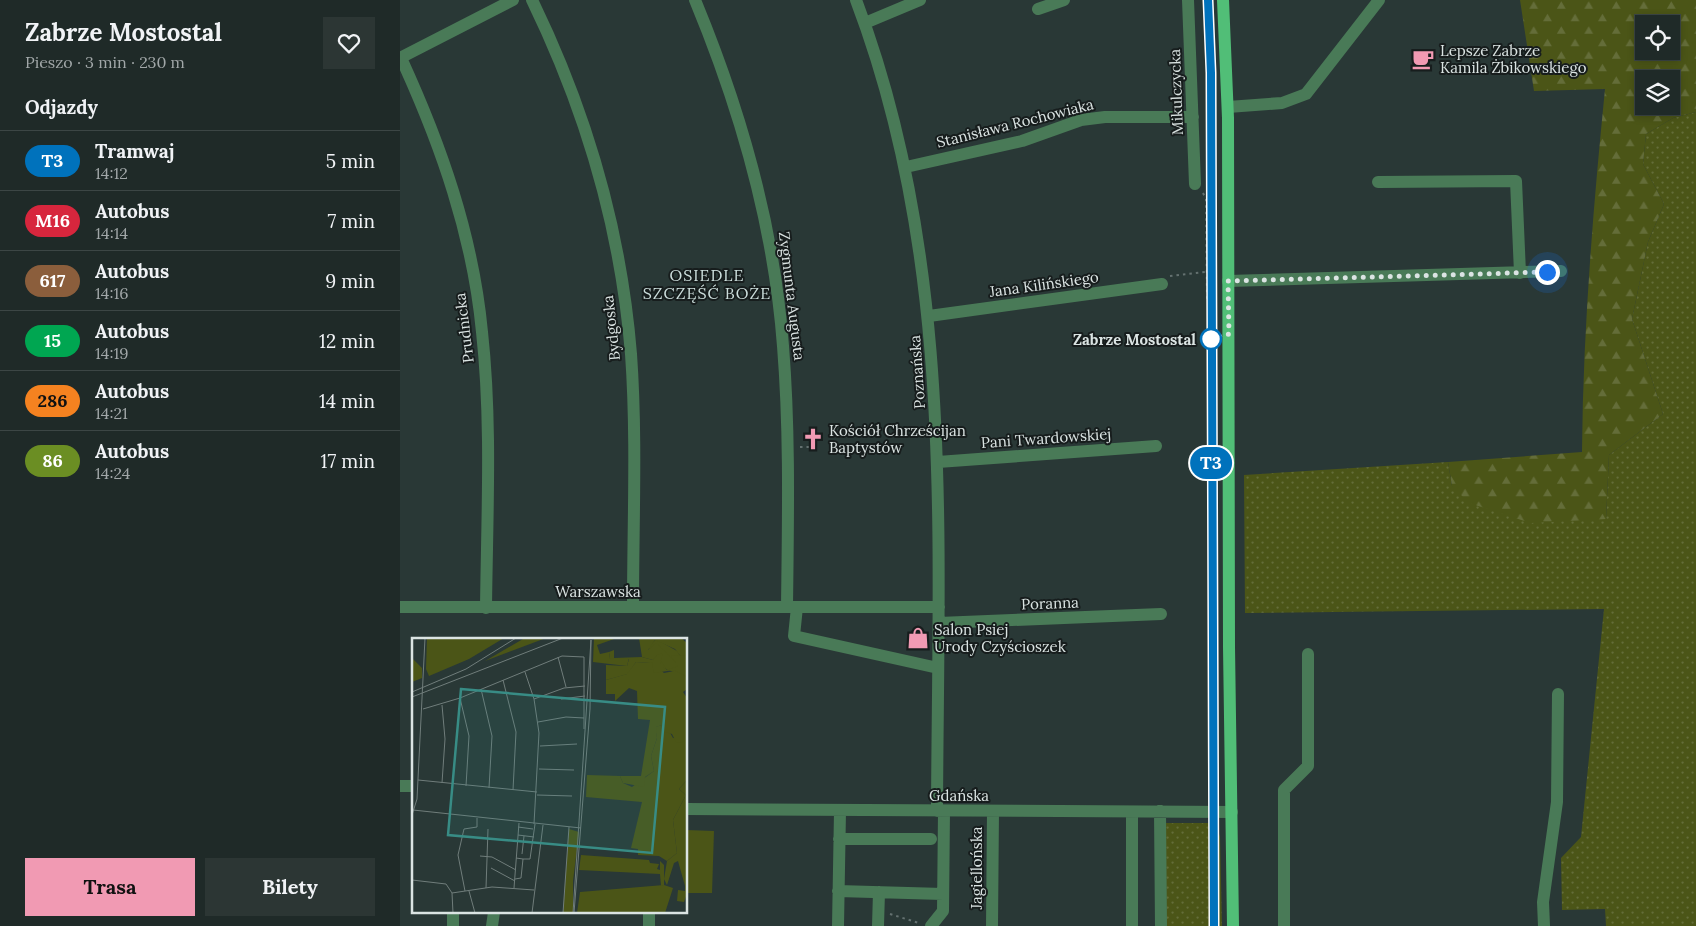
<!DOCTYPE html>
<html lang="pl">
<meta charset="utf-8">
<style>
body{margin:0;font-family:Lora,serif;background:#2c3634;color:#f1f3f6;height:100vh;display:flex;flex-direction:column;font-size:19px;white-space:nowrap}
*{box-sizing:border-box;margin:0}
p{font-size:16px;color:#a1a7a8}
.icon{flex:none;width:28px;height:28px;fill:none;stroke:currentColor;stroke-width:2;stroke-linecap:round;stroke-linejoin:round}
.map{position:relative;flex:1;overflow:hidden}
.drawer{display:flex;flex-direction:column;background:#1f2a28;width:400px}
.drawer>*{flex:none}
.badge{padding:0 10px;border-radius:16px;font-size:18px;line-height:32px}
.buttons{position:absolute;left:1235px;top:15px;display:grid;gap:10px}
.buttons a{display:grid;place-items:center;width:45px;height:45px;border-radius:0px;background:#1f2a28;box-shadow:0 2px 8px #0003,0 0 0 1px #3c4645;font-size:25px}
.you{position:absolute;width:25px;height:25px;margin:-12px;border:4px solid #fff;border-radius:50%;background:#1a73e8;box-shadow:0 0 0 8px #1a73e833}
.map>.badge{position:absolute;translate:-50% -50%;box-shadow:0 0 0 2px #fff}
h2{padding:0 25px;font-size:19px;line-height:45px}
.round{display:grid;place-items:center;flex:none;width:52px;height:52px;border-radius:0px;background:#2c3634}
.overview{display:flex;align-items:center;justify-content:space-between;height:85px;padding:0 25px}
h1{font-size:24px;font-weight:800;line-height:38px}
.button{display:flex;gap:10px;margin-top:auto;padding:10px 25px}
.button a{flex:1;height:58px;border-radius:0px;background:#f19ab3;color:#111;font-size:20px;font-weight:800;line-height:58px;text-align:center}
.button a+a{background:#2c3634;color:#f1f3f6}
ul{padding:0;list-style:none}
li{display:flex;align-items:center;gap:15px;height:60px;padding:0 25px;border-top:1px solid #3c4645}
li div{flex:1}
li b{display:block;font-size:19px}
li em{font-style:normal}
li .badge{min-width:55px;font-weight:700;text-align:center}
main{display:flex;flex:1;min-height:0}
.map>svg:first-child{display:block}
.grass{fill:url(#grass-dots)}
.forest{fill:url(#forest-firs);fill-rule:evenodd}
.green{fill:#4b5517}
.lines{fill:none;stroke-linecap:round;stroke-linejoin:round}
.path{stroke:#647170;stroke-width:2;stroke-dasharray:2.5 4;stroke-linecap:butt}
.minor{stroke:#497a57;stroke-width:12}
.major{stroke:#51be77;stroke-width:12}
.tram{stroke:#c4cecd;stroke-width:1}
.line-casing{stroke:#fff;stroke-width:11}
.line{stroke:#0072bc;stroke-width:8}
.walk{stroke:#dbe4e3;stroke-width:5;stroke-dasharray:0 9}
.stop-dot{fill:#fff;stroke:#0072bc;stroke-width:2.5}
.labels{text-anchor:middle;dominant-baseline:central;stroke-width:4;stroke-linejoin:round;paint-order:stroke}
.poi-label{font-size:15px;fill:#dbe4e3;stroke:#171d1d;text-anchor:start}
.street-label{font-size:15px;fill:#dbe4e3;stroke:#171d1d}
.stop-label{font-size:15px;font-weight:bold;fill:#dbe4e3;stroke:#171d1d;text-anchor:end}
.neighbourhood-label{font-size:16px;letter-spacing:1px;fill:#ccdedc;stroke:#171d1d}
.inset-road{fill:none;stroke:#707d7b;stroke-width:1}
.view{fill:#388c85;fill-opacity:0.15;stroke:#388c85;stroke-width:2.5}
.inset-edge{fill:none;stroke:#dbe4e3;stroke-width:2.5}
</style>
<main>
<section class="drawer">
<div class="overview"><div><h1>Zabrze Mostostal</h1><p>Pieszo · 3 min · 230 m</p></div><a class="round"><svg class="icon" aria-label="heart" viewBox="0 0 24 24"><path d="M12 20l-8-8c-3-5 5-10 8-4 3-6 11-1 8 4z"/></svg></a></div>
<h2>Odjazdy</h2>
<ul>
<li><span class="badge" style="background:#0072bc;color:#fff">T3</span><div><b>Tramwaj</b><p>14:12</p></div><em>5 min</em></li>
<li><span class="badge" style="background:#d7263d;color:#fff">M16</span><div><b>Autobus</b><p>14:14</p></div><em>7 min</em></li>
<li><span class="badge" style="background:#8b5e3c;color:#fff">617</span><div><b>Autobus</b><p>14:16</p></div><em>9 min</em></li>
<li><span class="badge" style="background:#00a651;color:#fff">15</span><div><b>Autobus</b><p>14:19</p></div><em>12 min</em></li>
<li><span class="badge" style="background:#f58220;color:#111">286</span><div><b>Autobus</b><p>14:21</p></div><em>14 min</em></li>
<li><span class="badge" style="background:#6b8e23;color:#fff">86</span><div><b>Autobus</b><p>14:24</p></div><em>17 min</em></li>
</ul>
<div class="button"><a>Trasa</a><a>Bilety</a></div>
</section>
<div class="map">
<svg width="1296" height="926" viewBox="0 0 1296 926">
<defs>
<pattern id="grass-dots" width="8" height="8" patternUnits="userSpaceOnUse" patternTransform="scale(1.25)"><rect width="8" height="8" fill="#4b5517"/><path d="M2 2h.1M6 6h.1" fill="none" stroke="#646d39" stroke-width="1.8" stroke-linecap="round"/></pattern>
<pattern id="forest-firs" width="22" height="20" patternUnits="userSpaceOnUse" patternTransform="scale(1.25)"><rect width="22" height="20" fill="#4b5517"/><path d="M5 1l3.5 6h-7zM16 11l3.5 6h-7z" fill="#646d39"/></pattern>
</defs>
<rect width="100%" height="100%" fill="#293836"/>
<path class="grass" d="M1296 112V926H1206L1205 909 1162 910 1161 858 1181 837 1204 609 845 613 844 475 1048 462 1052 486 1206 519 1209 455 1263 414 1232 319 1248 242 1264 204 1243 164 1246 134 1273 118Z
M761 823H809L817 827 820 837 822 926H762Z"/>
<path class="forest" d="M1120 0H1296V112L1273 118 1246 134 1243 164 1264 204 1248 242 1232 319 1263 414 1209 455 1206 519 1131 523 1069 503 1052 486 1048 462 1182 452C1183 331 1193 210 1205 89L1134 91ZM1244 24H1271V51H1244ZM1244 79H1271V106H1244Z"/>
<path class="green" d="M286 830 314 831 312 893H286Z"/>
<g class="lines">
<path class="path" d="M803 193 806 199 807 299
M770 276 805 272
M400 447H410
M490 914 519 923"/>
<path class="minor" d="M132 0C186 111 221 231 231 354 237 438 233 523 233 607
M295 0C341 111 374 226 383 346 390 433 388 520 387 607
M456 0C555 260 538 538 537 811
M788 0 795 184
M638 9 664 0
M465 23 520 0
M0 58 113 0
M1 58C41 145 73 236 82 332 92 423 87 516 86 608
M828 107 882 103 906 94 979 0
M506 167 622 141 681 120 705 117H793
M978 182 1116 181 1120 273
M828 281 1161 271
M529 316 762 284
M538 462 756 446
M0 607H539
M397 607 394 636 538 668
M539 623 761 614
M0 786H14
M286 809 832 812
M760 811 761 926
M439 839H531
M438 891 543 894
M53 926V912
M92 926 94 912
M249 926V912
M438 926 440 811
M478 926 479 892
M531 926 543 911 544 811
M592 926 593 811
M732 926V812
M884 926V790L908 766V654
M1144 926 1143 902 1157 802 1158 694"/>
<path class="major" d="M823 0 828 118 829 647 833 926"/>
<path class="tram" d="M808 0 811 73 814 926"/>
</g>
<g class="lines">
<g class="line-casing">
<path id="line" d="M808 0 811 73 814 926"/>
</g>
<use href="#line" class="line"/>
<path class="walk" d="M811 339 829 334 828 281 1147 272"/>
</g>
<defs>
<g id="cafe-bare" transform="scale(1.725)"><path d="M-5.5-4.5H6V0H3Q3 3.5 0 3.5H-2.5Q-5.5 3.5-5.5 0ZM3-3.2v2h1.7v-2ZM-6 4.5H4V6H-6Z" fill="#f19ab3" stroke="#171d1d" stroke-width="2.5" paint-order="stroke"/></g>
<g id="church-bare" transform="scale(1.725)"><path d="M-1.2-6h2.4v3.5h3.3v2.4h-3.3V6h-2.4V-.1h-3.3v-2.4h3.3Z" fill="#f19ab3" stroke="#171d1d" stroke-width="2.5" paint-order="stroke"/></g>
<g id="shop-bare" transform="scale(1.725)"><path d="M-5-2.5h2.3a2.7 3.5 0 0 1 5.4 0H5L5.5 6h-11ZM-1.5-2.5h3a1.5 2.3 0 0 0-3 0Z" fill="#f19ab3" stroke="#171d1d" stroke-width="2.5" paint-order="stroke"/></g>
</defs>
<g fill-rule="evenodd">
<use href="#cafe-bare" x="1023" y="59"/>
<use href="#church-bare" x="413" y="439"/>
<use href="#shop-bare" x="518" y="638"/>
</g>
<circle class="stop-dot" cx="811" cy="339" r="10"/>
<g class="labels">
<g class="poi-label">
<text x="1040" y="50">Lepsze Zabrze<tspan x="1040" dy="17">Kamila Żbikowskiego</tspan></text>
<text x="429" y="430">Kościół Chrześcijan<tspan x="429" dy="17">Baptystów</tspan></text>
<text x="534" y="629">Salon Psiej<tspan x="534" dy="17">Urody Czyścioszek</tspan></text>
</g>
<g class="street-label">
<text transform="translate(776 92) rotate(-92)">Mikulczycka</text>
<text transform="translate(615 123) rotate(-14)">Stanisława Rochowiaka</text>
<text transform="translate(644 284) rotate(-8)">Jana Kilińskiego</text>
<text transform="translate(392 296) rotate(83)">Zygmunta Augusta</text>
<text transform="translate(64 328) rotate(-97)">Prudnicka</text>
<text transform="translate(211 328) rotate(-96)">Bydgoska</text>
<text transform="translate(517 372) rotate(-94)">Poznańska</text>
<text transform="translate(646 438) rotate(-4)">Pani Twardowskiej</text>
<text x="198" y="591">Warszawska</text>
<text transform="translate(650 603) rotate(-2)">Poranna</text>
<text x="559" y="795">Gdańska</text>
<text transform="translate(576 868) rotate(-90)">Jagiellońska</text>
</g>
<g class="stop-label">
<text x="796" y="339">Zabrze Mostostal</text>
</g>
<g class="neighbourhood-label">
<text x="307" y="275">OSIEDLE<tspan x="307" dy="18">SZCZĘŚĆ BOŻE</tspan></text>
</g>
</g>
<g transform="translate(12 638)">
<rect width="275" height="275" fill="#293836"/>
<path d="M244 1 265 13 270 20 275 17V39L238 25 224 24 216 36 194 42V27L215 28 217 21H198L197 14 202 12V20L230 19 241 22 244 6 240 12 236 10ZM253 86 261 100 275 101V142L267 151 274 157 261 182 265 215 255 223 247 218 226 217V211L219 210 230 164 174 159 175 137 208 138 211 145 220 149 242 133 239 118 245 100 243 89ZM157 191 167 194 161 243V275H151ZM169 217 237 222 238 225 247 226 245 231 248 232V223L252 227V247L249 248 248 236 167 232Z" fill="#4b5517"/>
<path d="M134 0 73 23 111 1ZM182 0H205L185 7 188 16 197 14 198 21 217 20 215 28 181 24ZM227 0H269L275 5V17L270 20 263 11 243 2 236 12 244 5 266 26 267 29 255 32 245 17 241 22 230 19ZM224 24 240 25 252 35 267 32 275 39V51L271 54 275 60V101L269 105 264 104 260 96 253 94V86L244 89 245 100 239 118 242 133 233 139 232 149 211 145 208 138H229L238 82 226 81 225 53 217 50 203 63V56H194V42L215 36ZM275 142V256L272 264 265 263 266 252 273 253V248L266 223 262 225 255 247 252 241 255 223 265 215 261 182 274 157 267 151Z" fill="#4b5517"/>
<path d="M251 15 248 26 255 32 266 28 259 18 275 17 272 24 275 39 262 32 242 35 240 25 245 17Z" fill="#4b5517"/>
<path d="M15 0H92L57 21 17 38 14 31ZM0 20 10 30V40L0 44ZM252 247 261 250 253 275H165L168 254Z" fill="#4b5517"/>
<path class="inset-road" d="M146 19 154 49M113 34 122 61 127 95 122 186M91 42 104 94 101 152M69 51 80 98 77 150M0 54 54 31 104 0M0 59 151 0M48 60 57 98 54 148M122 61 152 50 173 48M149 61 173 58M30 67 33 101 30 145M11 71 48 60 150 18 172 19V91M126 84 154 79 172 80M128 108 165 106M127 131 162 132M6 142 125 154M125 157 160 158M1 172 169 190M0 177 5 161 13 0M106 189 121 191M106 197 122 199M110 216 112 198M68 218 80 219 104 232M111 221H118L123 186M79 230 103 243M103 241 109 240 111 221 104 220M0 242 34 246 40 255 41 275M74 250 76 191M102 250 107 185M53 253 46 217 52 191 65 189V180M57 253 63 275M40 255 80 249 122 252M120 275 131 187M151 275 157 189M161 275 179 2M162 275 178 71 179 2"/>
<path class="view" d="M49 51 253 69 240 215 36 197Z"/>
<rect width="275" height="275" class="inset-edge"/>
</g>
</svg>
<div class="buttons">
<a><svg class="icon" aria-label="locate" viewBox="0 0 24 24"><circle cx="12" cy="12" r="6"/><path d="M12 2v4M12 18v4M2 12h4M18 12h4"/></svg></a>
<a><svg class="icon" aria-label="layers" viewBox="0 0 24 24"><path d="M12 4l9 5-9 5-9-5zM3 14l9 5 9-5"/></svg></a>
</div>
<div class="you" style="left:1147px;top:272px"></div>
<b class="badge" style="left:811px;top:463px;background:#0072bc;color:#fff">T3</b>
</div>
</main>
